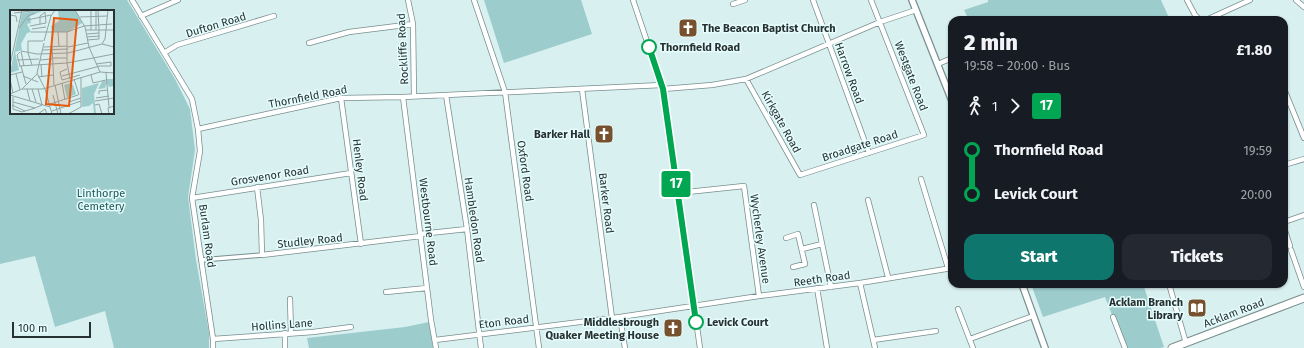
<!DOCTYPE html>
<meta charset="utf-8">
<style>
body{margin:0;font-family:"Fira Sans",sans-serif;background:#242831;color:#f1f3f6;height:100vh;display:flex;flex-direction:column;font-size:15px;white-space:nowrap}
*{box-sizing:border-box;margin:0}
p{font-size:13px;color:#9ea1a6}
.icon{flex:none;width:22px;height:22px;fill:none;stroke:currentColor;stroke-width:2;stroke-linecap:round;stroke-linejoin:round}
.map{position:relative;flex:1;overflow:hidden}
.side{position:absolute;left:948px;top:16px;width:340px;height:272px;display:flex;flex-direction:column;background:#171b24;border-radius:12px;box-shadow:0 1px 3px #0004}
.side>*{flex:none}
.badge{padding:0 8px;border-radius:3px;font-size:14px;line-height:26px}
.scale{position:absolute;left:12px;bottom:10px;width:79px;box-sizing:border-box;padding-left:4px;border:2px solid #283131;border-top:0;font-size:11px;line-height:14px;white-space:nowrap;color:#283131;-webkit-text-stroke:3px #e6fdfd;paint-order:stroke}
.map>.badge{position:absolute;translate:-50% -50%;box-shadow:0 0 0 2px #fff}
.legs{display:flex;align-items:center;gap:6px;height:44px;padding:0 16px;font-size:13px}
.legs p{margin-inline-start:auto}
.headline{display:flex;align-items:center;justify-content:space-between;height:68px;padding:0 16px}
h1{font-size:22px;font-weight:800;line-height:30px}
.button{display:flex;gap:8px;margin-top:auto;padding:8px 16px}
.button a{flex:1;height:46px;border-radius:12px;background:#0f766e;color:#fff;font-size:16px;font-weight:800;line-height:46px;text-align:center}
.button a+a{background:#242831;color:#f1f3f6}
ul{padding:0 16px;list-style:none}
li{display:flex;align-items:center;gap:14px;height:44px;font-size:15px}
li i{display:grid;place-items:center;width:6px;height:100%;margin:0 5px;background:currentColor}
li i::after{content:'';width:10px;height:10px;margin:-5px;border:3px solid;border-radius:50%;background:#171b24}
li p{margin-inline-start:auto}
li:first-child i{background:linear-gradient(#0000 50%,currentColor 0)}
li:last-child i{background:linear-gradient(currentColor 50%,#0000 0)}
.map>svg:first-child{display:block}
.green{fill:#9dcccd;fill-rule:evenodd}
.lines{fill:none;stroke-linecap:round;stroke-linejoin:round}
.pedestrian-casing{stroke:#798e8e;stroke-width:5.5}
.minor-casing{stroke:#798e8e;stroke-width:6}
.tertiary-casing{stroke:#798e8e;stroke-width:8}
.primary-casing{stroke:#798e8e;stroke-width:9}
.pedestrian{stroke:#fff;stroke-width:3.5}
.minor{stroke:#fff;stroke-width:4.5}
.tertiary{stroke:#fff;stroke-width:5.5}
.primary{stroke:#fff;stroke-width:7}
.line-1-casing{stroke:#fff;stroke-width:9}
.line-1{stroke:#00a651;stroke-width:6}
.stop-1-dot{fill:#fff;stroke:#00a651;stroke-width:2}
.labels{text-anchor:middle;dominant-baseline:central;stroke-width:3;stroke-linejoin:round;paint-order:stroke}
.street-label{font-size:11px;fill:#283131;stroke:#e6fdfd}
.poi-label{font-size:11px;font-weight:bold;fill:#283131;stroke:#e6fdfd;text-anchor:end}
.stop-label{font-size:11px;font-weight:bold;fill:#283131;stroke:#e6fdfd;text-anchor:start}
.park-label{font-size:11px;fill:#225859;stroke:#e6fdfd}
.inset-road{fill:none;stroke:#92a4a4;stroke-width:1}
.view{fill:#e8590c;fill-opacity:0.15;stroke:#e8590c;stroke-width:2}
.inset-edge{fill:none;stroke:#283131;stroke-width:2}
</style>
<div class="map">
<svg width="1304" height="348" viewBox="0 0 1304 348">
<rect width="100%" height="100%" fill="#d9f0f0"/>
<path class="green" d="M0 0H127L175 79 190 109 195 150 188 197 196 260 209 333V348H114L105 311 55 327 35 256 0 264ZM11 11H113V113H11Z
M484 0H581L592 34 504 63Z
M988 0H1161L1170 20H969L964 10 988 2Z
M1031 284H1143L1164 347 1160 348H1125L1105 297 1043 317Z
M429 322 433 348H309L307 338 405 327Z"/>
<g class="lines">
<g class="pedestrian-casing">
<path id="pedestrian" d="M201 260 262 255"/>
</g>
<g class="minor-casing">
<path id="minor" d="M132 0 192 99 198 129 200 151 192 198 213 339V348
M408 0 413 24 414 96
M474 0 505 92 539 348
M633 0 663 89 700 348
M813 0 869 153
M1187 0 1195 15 1200 20
M1296 0 1304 7
M733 4 745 0
M141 16 178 0
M1206 20 1250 0
M309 43 349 32 413 24
M164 53 177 45 274 16
M938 64 952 58
M746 79 800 175 924 135 871 0
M582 89 612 318
M663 89 712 85 746 79 880 22 916 10
M1284 89 1304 138
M446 95 467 229 481 348
M403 97 431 320 436 348
M341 98 361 244
M198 129 341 98 403 97 662 85
M1284 165 1304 159
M921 179 948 268
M257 187 261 220 262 255 421 236
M678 193 744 186 759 296
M192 198 351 173
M868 200 888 277
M814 205 831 287
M1284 222 1304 215
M1284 228 1290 246
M420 234 467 229
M786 238 798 234 805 264 793 267
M802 249 822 244
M1291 250 1304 287
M860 283 875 348
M1169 284 1186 343
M817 288 827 348
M386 292 427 288
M290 299 291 333
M958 309 973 348
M620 317 625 348
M1113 317 1125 348
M285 333V348
M213 339 313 332 351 327
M970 339 1033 316
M435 340 620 317 759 296 860 283 952 268
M873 340 936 331"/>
</g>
<g class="tertiary-casing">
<path id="tertiary" d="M912 0 952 101
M1022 284 1045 348"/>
</g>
<g class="primary-casing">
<path id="primary" d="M1172 348 1304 298"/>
</g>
<use href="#pedestrian" class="pedestrian"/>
<use href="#minor" class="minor"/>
<use href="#tertiary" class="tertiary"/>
<use href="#primary" class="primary"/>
</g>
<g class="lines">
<g class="line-1-casing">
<path id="line-1" d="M649 47 663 89 696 322"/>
</g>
<use href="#line-1" class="line-1"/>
</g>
<defs>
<g id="church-square" transform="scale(1)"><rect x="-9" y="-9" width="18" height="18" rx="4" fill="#77512d" stroke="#e6fdfd"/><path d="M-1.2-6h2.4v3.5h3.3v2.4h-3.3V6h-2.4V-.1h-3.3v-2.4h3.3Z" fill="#fff"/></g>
<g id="library-square" transform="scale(1)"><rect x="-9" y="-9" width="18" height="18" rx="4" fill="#77512d" stroke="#e6fdfd"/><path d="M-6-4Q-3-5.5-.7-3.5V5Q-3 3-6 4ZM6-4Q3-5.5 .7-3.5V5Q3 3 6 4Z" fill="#fff"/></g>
</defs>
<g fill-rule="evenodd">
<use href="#church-square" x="688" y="28"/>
<use href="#church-square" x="604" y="134"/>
<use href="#library-square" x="1197" y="308"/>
<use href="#church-square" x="673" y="328"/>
</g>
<g class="stop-1-dot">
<circle cx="649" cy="47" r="7"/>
<circle cx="696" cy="322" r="7"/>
</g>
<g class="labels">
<g class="street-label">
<text transform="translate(216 25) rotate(-17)">Dufton Road</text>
<text transform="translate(403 49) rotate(-93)">Rockliffe Road</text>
<text transform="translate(849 73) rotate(70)">Harrow Road</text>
<text transform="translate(911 76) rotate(69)">Westgate Road</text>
<text transform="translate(308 97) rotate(-11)">Thornfield Road</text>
<text transform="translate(781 122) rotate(61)">Kirkgate Road</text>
<text transform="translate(860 146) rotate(-18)">Broadgate Road</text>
<text transform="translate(360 170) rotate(83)">Henley Road</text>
<text transform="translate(525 171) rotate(82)">Oxford Road</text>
<text transform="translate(270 176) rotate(-9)">Grosvenor Road</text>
<text transform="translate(606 203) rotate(83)">Barker Road</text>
<text transform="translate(474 220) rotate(82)">Hambledon Road</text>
<text transform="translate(428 222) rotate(83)">Westbourne Road</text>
<text transform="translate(207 236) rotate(82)">Burlam Road</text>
<text transform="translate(760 239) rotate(82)">Wycherley Avenue</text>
<text transform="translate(310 241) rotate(-6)">Studley Road</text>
<text transform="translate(822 279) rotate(-8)">Reeth Road</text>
<text transform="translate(1234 313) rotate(-21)">Acklam Road</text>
<text transform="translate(504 322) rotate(-7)">Eton Road</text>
<text transform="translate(282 325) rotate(-4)">Hollins Lane</text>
</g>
<g class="poi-label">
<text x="702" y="28" text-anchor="start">The Beacon Baptist Church</text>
<text x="590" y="134">Barker Hall</text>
<text x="1183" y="302">Acklam Branch<tspan x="1183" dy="13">Library</tspan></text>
<text x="659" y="322">Middlesbrough<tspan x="659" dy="13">Quaker Meeting House</tspan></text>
</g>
<g class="stop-label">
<text x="660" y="47">Thornfield Road</text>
<text x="707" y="322">Levick Court</text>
</g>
<g class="park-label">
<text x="101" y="193">Linthorpe<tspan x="101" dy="13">Cemetery</tspan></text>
</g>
</g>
<g transform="translate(10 10)">
<rect width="104" height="104" fill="#d9f0f0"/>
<path d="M35 0 20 6 21 13 17 14 21 22 17 23 11 34 12 40 5 42 9 60 0 63 12 3ZM48 0H65L72 13 58 22H42L41 16 49 11ZM96 69H104V76L99 77 97 73 95 78H97L88 79 93 70 97 72ZM60 73 63 75 66 84 57 88 54 75ZM89 73 84 84 86 104H84L83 93 79 96 72 97V78Z" fill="#9dcccd"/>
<path class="inset-road" d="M65 0 75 17 79 37 90 62M81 0V20M86 0V20M88 0 89 20M4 3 30 0M0 5 6 6 7 12M70 7 97 6M17 10 41 5M30 14V6L35 2 36 13M20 16 36 13M74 16 102 14M9 18 18 6 25 3M22 19 36 17M76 20H104M21 22H57L74 16M48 22 49 36M57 22V53M77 24 89 23M77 27 89 26M77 30 89 29V20M34 31 41 6 45 0M34 33 27 63 35 79 42 104M92 34 104 37M34 37 58 36M42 37 44 75M58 37 78 33M33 40 58 39M10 42 7 45 10 56M18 43V31H33M18 43 22 55M43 48H57M7 50 29 49M30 50 42 49M57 53 60 69M0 55 12 0M31 55 32 67M9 56 57 53 104 44M11 56 16 74M14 56 11 41 27 44 58 43 92 34 95 29 98 0M57 59 50 62 52 70 70 65M96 63 99 97M6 64 10 80M0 65 12 62M81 65 83 73 96 70M13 66 28 72M52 66 90 56H101V52L86 54M28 67 43 65M0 69 3 83M64 69 69 85M52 73 55 90M45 75 51 104M12 79H33L90 62 104 63M17 79 20 91M22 79 26 92M0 84 12 79 27 64M89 84V81L98 80M0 85 40 97M43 85 48 104M3 87V99L12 102 25 98 32 95 28 79M86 88 99 86M85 91 104 88M3 92 25 98M59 92 71 88M40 94 68 85M2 95 15 101M85 95 89 94 92 104M42 101 71 91M28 104 35 99 37 104M58 104 71 97V67M99 104 98 98 104 96"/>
<path class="view" d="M44 8 67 10 59 96 36 94Z"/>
<rect width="104" height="104" class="inset-edge"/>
</g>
</svg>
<div class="scale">100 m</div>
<b class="badge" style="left:676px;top:184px;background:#00a651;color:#fff">17</b>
<section class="side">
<div class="headline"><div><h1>2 min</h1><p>19:58 – 20:00 · Bus</p></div><b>£1.80</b></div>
<div class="legs"><svg class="icon" aria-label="walk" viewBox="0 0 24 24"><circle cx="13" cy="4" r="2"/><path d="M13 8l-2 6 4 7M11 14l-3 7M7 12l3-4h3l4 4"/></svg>1<svg class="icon" aria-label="forward" viewBox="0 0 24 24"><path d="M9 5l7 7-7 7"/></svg><b class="badge" style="background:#00a651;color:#fff">17</b></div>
<ul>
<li><i style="color:#00a651"></i><b>Thornfield Road</b><p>19:59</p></li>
<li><i style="color:#00a651"></i><b>Levick Court</b><p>20:00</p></li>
</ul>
<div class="button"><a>Start</a><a>Tickets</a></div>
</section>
</div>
